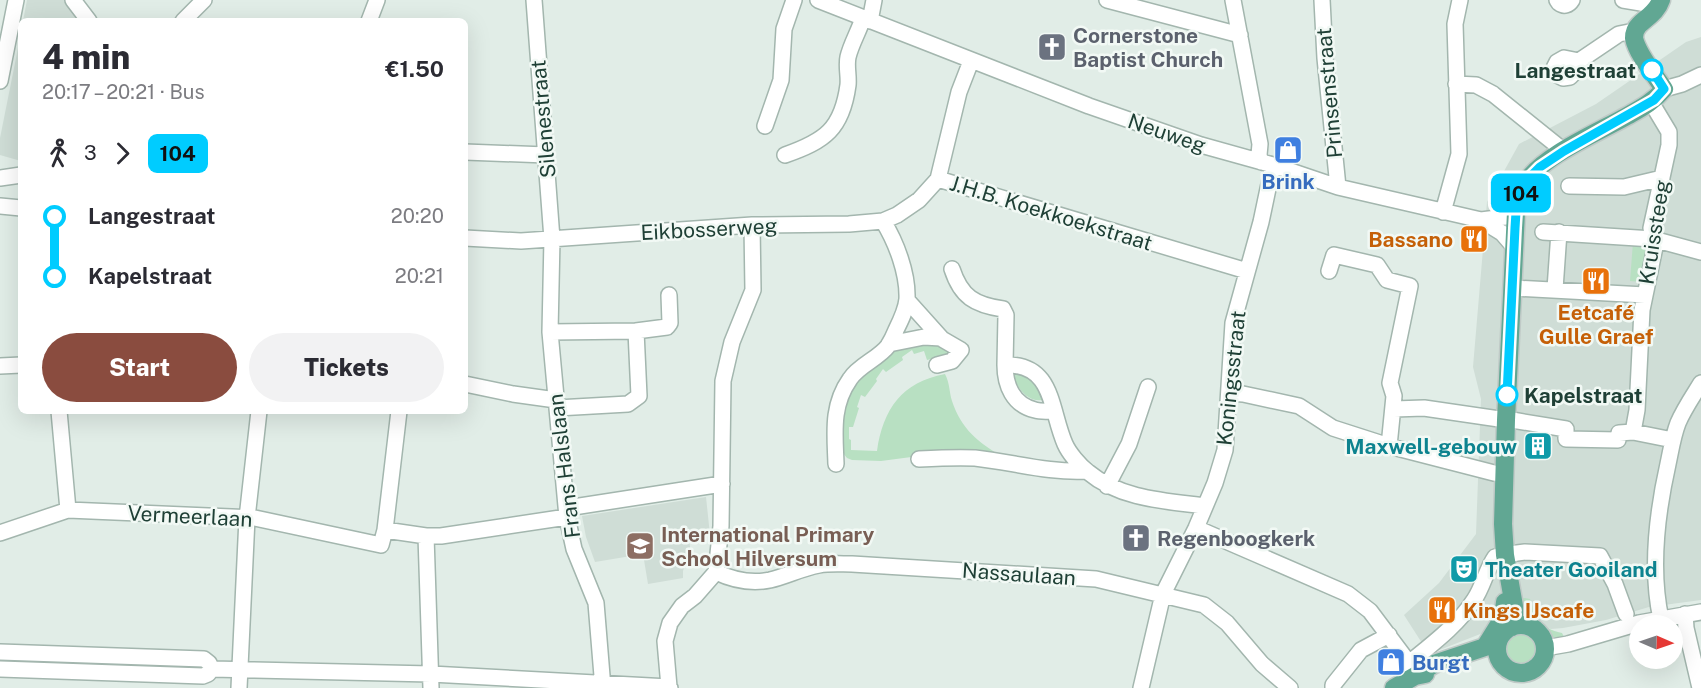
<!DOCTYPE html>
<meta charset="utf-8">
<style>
body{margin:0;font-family:"Public Sans",sans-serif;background:#f2f2f3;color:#2b2b33;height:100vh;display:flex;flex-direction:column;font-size:22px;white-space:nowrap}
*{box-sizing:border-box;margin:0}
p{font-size:20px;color:#7c7c81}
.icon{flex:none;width:33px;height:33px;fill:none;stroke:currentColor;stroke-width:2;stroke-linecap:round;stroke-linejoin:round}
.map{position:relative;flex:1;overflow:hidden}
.sheet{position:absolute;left:18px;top:18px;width:450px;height:396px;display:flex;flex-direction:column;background:#fff;border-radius:9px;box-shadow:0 6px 24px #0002}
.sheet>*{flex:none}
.badge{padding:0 12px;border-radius:9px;font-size:21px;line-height:39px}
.needle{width:39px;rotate:92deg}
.tools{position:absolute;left:1629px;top:615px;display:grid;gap:12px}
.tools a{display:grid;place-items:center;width:54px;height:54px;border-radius:50%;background:#fff;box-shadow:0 6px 24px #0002;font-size:30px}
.map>.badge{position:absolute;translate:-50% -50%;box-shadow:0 0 0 3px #fff}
.legs{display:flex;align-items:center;gap:9px;height:66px;padding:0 24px;font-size:20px}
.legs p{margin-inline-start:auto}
.overview{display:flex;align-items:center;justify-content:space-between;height:102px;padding:0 24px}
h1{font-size:33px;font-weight:800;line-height:45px}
.action{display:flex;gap:12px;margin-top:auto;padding:12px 24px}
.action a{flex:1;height:69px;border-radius:36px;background:#8a4c3f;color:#fff;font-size:24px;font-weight:800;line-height:69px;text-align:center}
.action a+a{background:#f2f2f3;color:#2b2b33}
ul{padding:0 24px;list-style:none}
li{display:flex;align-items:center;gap:21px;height:60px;font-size:22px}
li i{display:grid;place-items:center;width:9px;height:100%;margin:0 8px;background:currentColor}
li i::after{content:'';width:15px;height:15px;margin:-8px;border:4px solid;border-radius:50%;background:#fff}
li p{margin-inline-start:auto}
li:first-child i{background:linear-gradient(#0000 50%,currentColor 0)}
li:last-child i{background:linear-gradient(currentColor 50%,#0000 0)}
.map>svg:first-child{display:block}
.built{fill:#cfddd6}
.green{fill:#b8e0c2}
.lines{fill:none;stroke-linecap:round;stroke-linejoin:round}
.minor-casing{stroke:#a3b6ae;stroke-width:18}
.major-casing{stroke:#c0cac7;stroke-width:21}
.minor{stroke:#fff;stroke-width:15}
.major{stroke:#61a793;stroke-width:18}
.line-1-casing{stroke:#fff;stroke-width:14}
.line-1{stroke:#0cf;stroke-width:9}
.stop-1-dot{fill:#fff;stroke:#0cf;stroke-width:3}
.labels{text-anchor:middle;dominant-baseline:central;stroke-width:5;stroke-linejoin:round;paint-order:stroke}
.worship-label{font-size:21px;font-weight:bold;fill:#5b616d;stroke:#f2f9f5;text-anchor:start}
.stop-label{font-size:21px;font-weight:bold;fill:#1f4036;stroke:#f2f9f5;text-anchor:end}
.street-label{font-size:21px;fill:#1f4036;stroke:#f2f9f5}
.shop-label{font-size:21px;font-weight:bold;fill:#366cbe;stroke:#f2f9f5}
.food-label{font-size:21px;font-weight:bold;fill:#c56008;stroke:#f2f9f5;text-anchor:end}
.culture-label{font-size:21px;font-weight:bold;fill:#0d838f;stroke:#f2f9f5;text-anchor:end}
.education-label{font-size:21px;font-weight:bold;fill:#785e54;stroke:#f2f9f5;text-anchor:start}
</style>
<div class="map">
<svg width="1701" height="688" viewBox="0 0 1701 688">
<rect width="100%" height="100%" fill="#e1ede7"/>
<path class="built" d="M27 0H65L81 21H23Z
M21 33V161L0 155V138Z
M1701 37V600L1649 607 1606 620 1563 628 1551 629 1526 623 1506 624 1429 654 1404 615 1439 583 1476 534 1481 399 1473 367 1487 202 1519 144 1596 104 1686 42Z
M706 497 710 535 689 539 692 562 685 565 683 571V578L648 584 643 554 595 562 586 537 582 516Z"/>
<path class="green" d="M1633 242 1648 244 1642 282 1630 281Z
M905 343 949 345 950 351 944 356 927 360 924 351 914 354 912 350 902 357 903 360 886 372 883 369 876 379 877 381 865 397 861 395 857 407 859 408 853 427H849V439L851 440V450L877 451C883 409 902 382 945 374 950 384 949 391 952 401 961 429 979 443 1003 457L919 456 881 461 852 460 847 458 843 453 839 430 845 397 860 372Z
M1012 373 1028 374 1047 399C1029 405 1017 389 1012 373Z
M1525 598 1530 599C1537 619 1540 628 1562 633L1564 637C1551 640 1547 633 1537 626 1532 623 1527 621 1523 619L1517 599Z
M1503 649a18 18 0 1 1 36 0a18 18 0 1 1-36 0Z"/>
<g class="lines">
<g class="minor-casing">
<path id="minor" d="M73 0 89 21
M534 0 552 239 550 332 567 517 574 549 596 603 603 688
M818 0 1089 106 1201 145 1273 165 1338 187 1481 220 1502 233 1514 247
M1107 0 1240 35
M1233 0 1260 144 1259 155 1261 162
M1322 0 1325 58 1338 187
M1557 0 1559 3C1564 7 1569 5 1572 0
M1623 0 1659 6
M183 21 204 0
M369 21 377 0
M870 21 874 0
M1579 61 1564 58 1557 62 1554 68 1557 75 1563 78 1570 77 1575 72 1579 61 1619 34 1634 31
M0 81 16 0
M1456 84 1476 85 1493 94 1564 151
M1664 89 1682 84 1701 75
M765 126 781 80 784 29 794 0
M465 152 546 155
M785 155C825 141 842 129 848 85 849 76 846 66 848 57 851 44 859 31 863 18
M0 178 21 175
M938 179 1247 271
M1569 186 1624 187 1662 178
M0 206 21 208
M1443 212 1459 154 1455 24 1460 0
M1481 220 1505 217 1516 212
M1543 232 1653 239 1701 252
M465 238 521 241 752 225 849 224 883 221 897 215 919 200 938 179 959 92 971 61
M952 269C961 297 975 305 1003 309L1006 315 1005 365
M1329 271 1334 255 1377 265 1387 280 1410 286 1390 383 1394 396 1389 446
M1513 288 1645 295
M1555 289 1559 232
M907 300 942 339 961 350 952 361 937 365
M636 331 667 327 670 323 669 295
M550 332 636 331 639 396 628 404 557 408
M889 344 924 337 941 338
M0 366 21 365
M465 384 513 394 556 400
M1229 393 1243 394 1299 406 1333 428 1389 446 1494 473 1504 474
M1394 409 1424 408 1506 420
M59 411 68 510
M1054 411C1048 411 1041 412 1035 410 1013 405 1005 385 1005 365 1054 363 1050 410 1065 444 1069 453 1079 465 1088 472 1120 499 1165 501 1205 506
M1512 420 1566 429V439L1618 440 1619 433 1633 432 1673 440
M1633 432 1637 410 1642 310 1655 247 1651 228 1669 145V132L1651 102
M919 459C938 458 957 457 975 458 1012 462 1049 473 1086 471
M836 464C835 433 831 406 850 379 859 365 878 359 888 346 891 341 894 335 896 330 901 320 906 310 907 299 908 273 896 242 883 221
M1107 486 1129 444 1148 387
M567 508 722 484
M1196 528 1348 594 1370 611 1409 663 1413 670
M385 530 426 536H441L567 517
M0 533 68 510 255 518 381 545 385 530 399 411
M426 536 431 688
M716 572C733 580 751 584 770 580 787 576 802 568 819 565 830 563 841 564 852 564L1096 579 1204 605 1227 623 1262 664 1290 688
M1685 614 1686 628 1700 688
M1661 619C1650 569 1657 513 1668 464 1671 450 1673 436 1678 423 1684 409 1693 396 1701 383
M1545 648 1568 644 1639 623 1701 612
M0 652 204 659 209 663 212 669
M1409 663C1431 645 1459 624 1474 600 1483 587 1486 570 1495 557L1517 553 1525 552 1600 556 1615 584 1626 614
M0 669 203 676 208 674 212 669 431 674 669 687
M239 688 247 518 259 411
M670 688 669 687 665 641 670 623 682 606 695 596 716 572 721 526 723 381 732 342 753 290 752 225
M1141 688 1163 594 1196 528 1215 483 1225 450 1233 323 1261 222 1273 165
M1333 688V685L1361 650 1389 635"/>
</g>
<g class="major-casing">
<path id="major" d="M1497 649a24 24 0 1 1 48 0a24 24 0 1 1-48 0Z
M1512 627 1514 617V606L1505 555 1503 524 1506 420 1516 212C1518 203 1520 193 1524 185 1541 156 1597 133 1627 116 1641 108 1653 102 1664 89 1655 75 1637 54 1634 38 1634 33 1635 29 1639 25 1647 17 1657 12 1661 0
M1415 676 1434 664 1485 647 1503 618 1505 602
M1394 688 1415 676 1425 674"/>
</g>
<use href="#minor" class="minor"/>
<use href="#major" class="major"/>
</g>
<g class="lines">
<g class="line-1-casing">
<path id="line-1" d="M1507 395 1515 228 1516 212 1523 187 1530 177 1540 167 1564 151 1654 100 1664 89 1652 70"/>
</g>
<use href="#line-1" class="line-1"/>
</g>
<defs>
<g id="church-square" transform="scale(1.5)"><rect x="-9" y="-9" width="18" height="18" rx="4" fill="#6b7280" stroke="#f2f9f5"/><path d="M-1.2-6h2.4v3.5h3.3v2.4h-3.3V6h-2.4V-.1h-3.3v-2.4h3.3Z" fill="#fff"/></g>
<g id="shop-square" transform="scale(1.5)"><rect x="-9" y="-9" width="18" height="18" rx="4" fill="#3f7fe0" stroke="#f2f9f5"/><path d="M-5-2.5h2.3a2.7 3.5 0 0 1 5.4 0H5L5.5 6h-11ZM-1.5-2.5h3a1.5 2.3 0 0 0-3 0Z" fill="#fff"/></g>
<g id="restaurant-square" transform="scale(1.5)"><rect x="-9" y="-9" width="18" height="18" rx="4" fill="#e8710a" stroke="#f2f9f5"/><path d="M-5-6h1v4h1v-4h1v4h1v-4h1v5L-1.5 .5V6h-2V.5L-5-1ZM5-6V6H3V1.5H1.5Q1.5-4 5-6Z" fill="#fff"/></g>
<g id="building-square" transform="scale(1.5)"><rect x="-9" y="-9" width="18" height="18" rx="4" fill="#0f9aa8" stroke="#f2f9f5"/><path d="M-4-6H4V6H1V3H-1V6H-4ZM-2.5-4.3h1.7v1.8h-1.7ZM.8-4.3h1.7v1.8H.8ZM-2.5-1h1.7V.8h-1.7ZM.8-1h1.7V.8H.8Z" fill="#fff"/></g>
<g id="school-square" transform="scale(1.5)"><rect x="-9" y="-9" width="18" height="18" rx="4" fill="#8d6e63" stroke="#f2f9f5"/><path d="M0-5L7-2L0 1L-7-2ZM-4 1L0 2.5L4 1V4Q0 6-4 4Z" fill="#fff"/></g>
<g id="theatre-square" transform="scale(1.5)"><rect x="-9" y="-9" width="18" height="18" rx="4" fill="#0f9aa8" stroke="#f2f9f5"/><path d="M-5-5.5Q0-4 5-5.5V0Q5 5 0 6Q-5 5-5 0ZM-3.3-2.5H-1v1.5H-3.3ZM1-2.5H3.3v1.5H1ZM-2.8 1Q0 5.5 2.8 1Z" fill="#fff"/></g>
</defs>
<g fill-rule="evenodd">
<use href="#church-square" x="1052" y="47"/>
<use href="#shop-square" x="1288" y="150"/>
<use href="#restaurant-square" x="1474" y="239"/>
<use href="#restaurant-square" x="1596" y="281"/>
<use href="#building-square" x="1538" y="446"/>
<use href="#church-square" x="1136" y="538"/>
<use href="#school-square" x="640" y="546"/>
<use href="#theatre-square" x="1464" y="569"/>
<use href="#restaurant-square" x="1442" y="610"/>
<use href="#shop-square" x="1391" y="662"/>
</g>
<g class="stop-1-dot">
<circle cx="1652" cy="70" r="10"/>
<circle cx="1507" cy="395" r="10"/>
</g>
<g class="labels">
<g class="worship-label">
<text x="1073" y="35">Cornerstone<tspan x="1073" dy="24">Baptist Church</tspan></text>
<text x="1157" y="538">Regenboogkerk</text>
</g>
<g class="stop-label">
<text x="1636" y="70">Langestraat</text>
<text x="1524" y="395" text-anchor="start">Kapelstraat</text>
</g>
<g class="street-label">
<text transform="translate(1329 93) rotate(-95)">Prinsenstraat</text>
<text transform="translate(543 119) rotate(-95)">Silenestraat</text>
<text transform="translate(1167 133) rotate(19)">Neuweg</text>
<text transform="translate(1051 213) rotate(17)">J.H.B. Koekkoekstraat</text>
<text transform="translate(709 229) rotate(-3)">Eikbosserweg</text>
<text transform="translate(1654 232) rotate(-81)">Kruissteeg</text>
<text transform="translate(1231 378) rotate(-84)">Koningsstraat</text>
<text transform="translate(564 466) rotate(-97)">Frans Halslaan</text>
<text transform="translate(190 516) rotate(3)">Vermeerlaan</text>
<text transform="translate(1019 574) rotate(4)">Nassaulaan</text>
</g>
<g class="shop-label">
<text x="1288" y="181">Brink</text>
<text x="1412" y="662" text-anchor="start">Burgt</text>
</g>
<g class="food-label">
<text x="1453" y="239">Bassano</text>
<text x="1596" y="312" text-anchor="middle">Eetcafé<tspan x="1596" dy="24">Gulle Graef</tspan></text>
<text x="1463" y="610" text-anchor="start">Kings IJscafe</text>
</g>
<g class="culture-label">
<text x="1517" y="446">Maxwell-gebouw</text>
<text x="1485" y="569" text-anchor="start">Theater Gooiland</text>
</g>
<g class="education-label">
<text x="661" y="534">International Primary<tspan x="661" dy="24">School Hilversum</tspan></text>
</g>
</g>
</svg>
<div class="tools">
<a><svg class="needle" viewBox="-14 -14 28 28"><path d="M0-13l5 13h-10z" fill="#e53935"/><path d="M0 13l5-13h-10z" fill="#7c7c81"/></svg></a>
</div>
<b class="badge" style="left:1521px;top:193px;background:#0cf;color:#111">104</b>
<section class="sheet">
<div class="overview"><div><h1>4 min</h1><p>20:17 – 20:21 · Bus</p></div><b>€1.50</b></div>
<div class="legs"><svg class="icon" aria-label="walk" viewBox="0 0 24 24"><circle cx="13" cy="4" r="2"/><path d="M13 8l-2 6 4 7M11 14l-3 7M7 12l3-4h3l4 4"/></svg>3<svg class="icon" aria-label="forward" viewBox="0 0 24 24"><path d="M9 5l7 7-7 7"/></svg><b class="badge" style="background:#0cf;color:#111">104</b></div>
<ul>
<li><i style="color:#0cf"></i><b>Langestraat</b><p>20:20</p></li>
<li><i style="color:#0cf"></i><b>Kapelstraat</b><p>20:21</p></li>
</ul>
<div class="action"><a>Start</a><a>Tickets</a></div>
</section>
</div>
